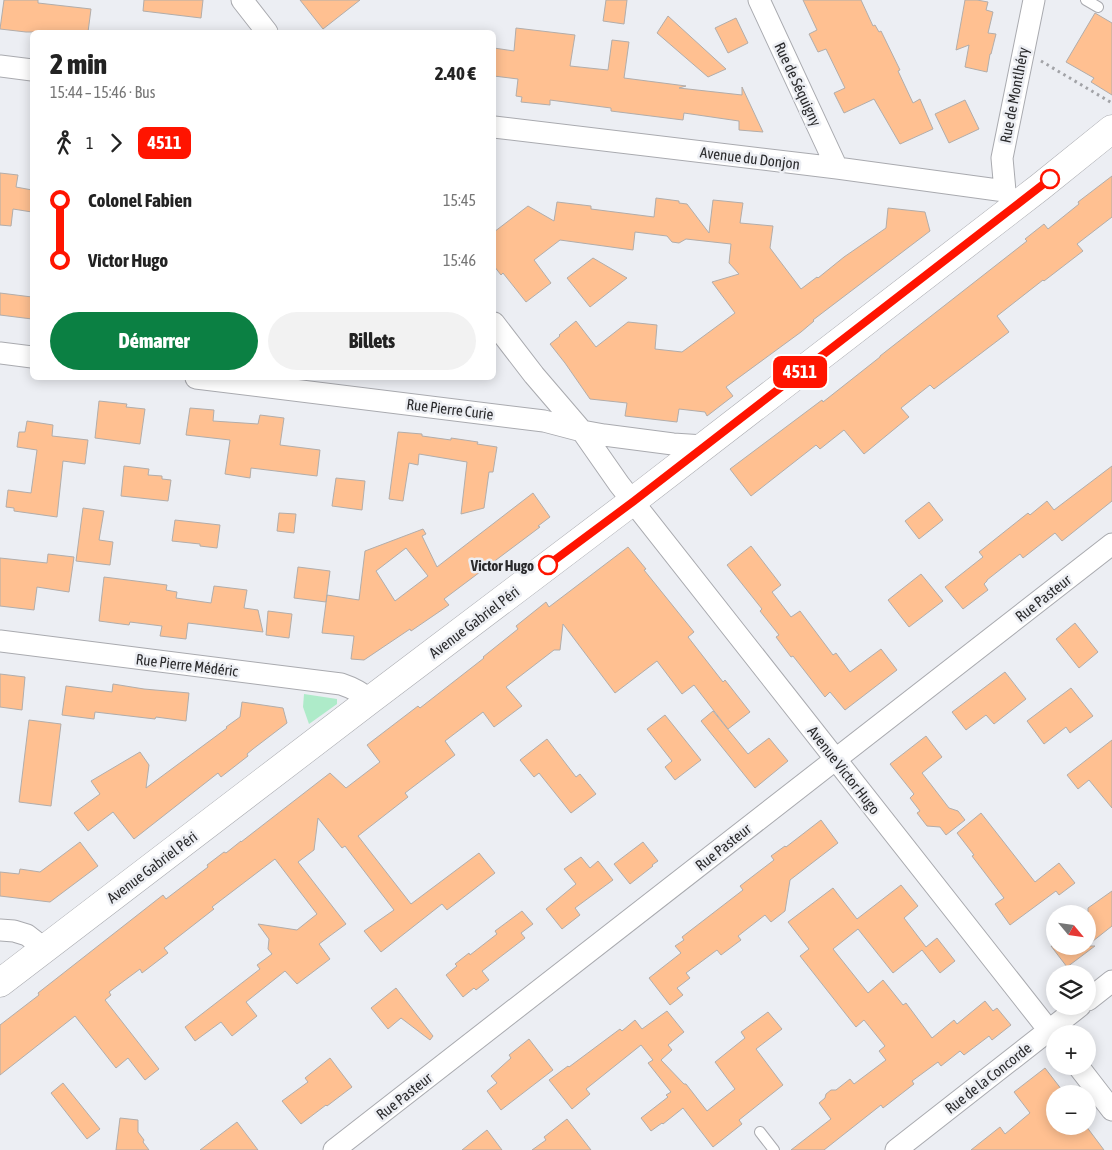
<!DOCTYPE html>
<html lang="fr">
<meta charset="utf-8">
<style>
body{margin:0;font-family:"Asap Condensed",sans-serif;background:#f2f2f2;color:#222;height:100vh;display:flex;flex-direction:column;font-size:19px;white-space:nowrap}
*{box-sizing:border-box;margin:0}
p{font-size:16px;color:#767676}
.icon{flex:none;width:28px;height:28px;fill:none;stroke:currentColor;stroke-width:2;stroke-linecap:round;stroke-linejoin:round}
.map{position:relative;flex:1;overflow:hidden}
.sheet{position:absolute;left:30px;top:30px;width:466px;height:350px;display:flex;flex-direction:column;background:#fff;border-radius:8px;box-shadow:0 2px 12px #0003}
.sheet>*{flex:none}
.badge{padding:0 10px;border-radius:8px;font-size:18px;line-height:32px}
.needle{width:32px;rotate:119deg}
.tools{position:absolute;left:1046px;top:905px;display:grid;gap:10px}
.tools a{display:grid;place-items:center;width:50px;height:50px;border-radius:50%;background:#fff;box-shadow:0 2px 12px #0003;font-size:25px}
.map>.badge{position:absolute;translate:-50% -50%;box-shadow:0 0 0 2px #fff}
.legs{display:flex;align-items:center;gap:8px;height:55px;padding:0 20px;font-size:16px}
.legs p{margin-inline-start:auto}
.headline{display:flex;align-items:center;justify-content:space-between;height:85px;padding:0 20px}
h1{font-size:28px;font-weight:800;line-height:38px}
.primary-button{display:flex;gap:10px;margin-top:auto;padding:10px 20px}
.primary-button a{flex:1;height:58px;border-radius:30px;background:#0b8043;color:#fff;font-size:20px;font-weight:800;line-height:58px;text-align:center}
.primary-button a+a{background:#f2f2f2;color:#222}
ul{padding:0 20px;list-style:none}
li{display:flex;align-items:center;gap:18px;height:60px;font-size:19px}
li i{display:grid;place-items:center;width:8px;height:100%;margin:0 6px;background:currentColor}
li i::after{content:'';width:12px;height:12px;margin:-6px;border:4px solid;border-radius:50%;background:#fff}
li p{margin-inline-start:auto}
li:first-child i{background:linear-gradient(#0000 50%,currentColor 0)}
li:last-child i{background:linear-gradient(currentColor 50%,#0000 0)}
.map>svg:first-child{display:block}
.green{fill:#aeebc9}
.building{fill:#ffc091;stroke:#b2adaa;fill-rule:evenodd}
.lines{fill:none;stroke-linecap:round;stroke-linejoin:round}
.lane-casing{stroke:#a9aaaf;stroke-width:12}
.street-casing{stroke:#a9aaaf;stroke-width:23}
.secondary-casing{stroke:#a9aaaf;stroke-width:29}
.path{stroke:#a2a3a7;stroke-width:3;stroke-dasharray:2.5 4;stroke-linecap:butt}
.lane{stroke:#fff;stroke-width:10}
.street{stroke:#fff;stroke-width:21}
.secondary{stroke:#fff;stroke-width:28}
.line-1-casing{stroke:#fff;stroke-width:11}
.line-1{stroke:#ff1400;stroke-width:8}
.stop-1-dot{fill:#fff;stroke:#ff1400;stroke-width:2.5}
.labels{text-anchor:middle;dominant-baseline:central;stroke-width:5;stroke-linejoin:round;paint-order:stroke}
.street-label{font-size:15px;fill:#2b2b2d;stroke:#eceef3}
.stop-label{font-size:15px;font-weight:bold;fill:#2b2b2d;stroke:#eceef3;text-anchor:end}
</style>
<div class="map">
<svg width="1112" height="1150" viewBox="0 0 1112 1150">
<rect width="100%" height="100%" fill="#eceef3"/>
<path class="green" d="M304 694 337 699V704L309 724 303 707Z"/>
<path class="building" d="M4 0H38V3L91 9 88 32H26L0 29Z
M144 0H203L201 18 143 11Z
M300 0H360L323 29Z
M606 0H627L624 24 603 21Z
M803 0H861L873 26 875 25 879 32 881 31 900 70 898 71 913 103 920 99 933 129 900 144 874 99 844 113 834 93 845 88 826 49 818 52 809 34 817 30Z
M965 0H977L988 2 986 10 993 12 988 33 996 34 991 54H990L987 72 965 67 969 45 956 50Z
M1095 13 1112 23V95L1091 82 1094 78 1066 62Z
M668 16 726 69 708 77 657 33Z
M736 18 748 43 728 53 715 28Z
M516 28 575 35 570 66 608 70 612 40 629 42 624 78 686 86 679 88 742 95V87L763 132 739 130V121L684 113 683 120 611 111V108L550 100V105L521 102 522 97 516 96 518 79 494 76V48L514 51Z
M965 100 979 129 949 143 935 114Z
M0 173 18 175 16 187 32 190V212L13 209 11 226 0 225Z
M1112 176V217L1077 244 1083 251 1044 281 1043 280 997 316 1009 332 934 389 930 385 901 408 909 417 864 454 844 430 820 449 816 445 751 496 730 469 822 400 823 402 880 357V356L1027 241 1025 239 1044 224 1048 229 1079 204 1078 202Z
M656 198 679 201V203L687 204 709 233 713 200 743 203 740 223 773 226 770 248 801 289 817 277 818 278 844 257 886 228 888 208 925 212 930 231 813 320 814 321 801 332 726 387 733 396 707 416 705 412 679 409 677 422 625 416 627 403 590 399 565 363 550 344 560 336 559 335 576 321 596 347 628 322 657 325 655 349 682 352 735 313 712 282 739 274 729 263 731 244 686 239 679 243 672 242 667 236 635 232 633 250 560 240 534 260 551 283 526 302 503 273 501 275 494 266V232L528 206 554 221 557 202 591 206V209L654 217Z
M593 258 627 278 590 307 567 278Z
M0 293 32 297V319L0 315Z
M99 401 127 404 126 407 145 409 140 444 95 438Z
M190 408 214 410 213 421 258 424 260 415 284 418 280 445 320 450 317 476 251 468 250 478 225 474 230 440 186 435Z
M27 421 53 425 52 436 88 440 85 464 63 461 57 517 14 511V508L6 507 8 490 31 493 37 450 17 447 19 432H25Z
M398 432 422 434V436L451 440V438L478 442 477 444 497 447 493 472H489L484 508 461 514 467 462 419 454 418 465 409 463 403 501 389 499Z
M124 466 149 469 148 475 162 476V479L171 480 168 501 121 496Z
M1112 466V501L1062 541 1055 533 1023 558 1020 554 987 580V581L984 584 988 590 963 609 945 587 983 557 979 552 1028 513 1030 515 1047 501 1054 510Z
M336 478 365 481 362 510 332 506Z
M533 493 550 517 538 526 540 527 444 599 449 605 411 631 410 629 364 660 351 659 354 636 322 633 327 595 359 600 365 551 423 529 426 534 422 536 437 567ZM406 548 428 576 395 601 376 571Z
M929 502 943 520 919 539 905 521Z
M83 508 104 511 99 540 113 542 110 565 76 561Z
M279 513 296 514 294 533 277 531Z
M175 520 220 525 217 548 200 546V544L172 541Z
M751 546 781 585 772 592 791 617 800 611 833 655 836 653 850 672 881 649 897 670 845 710 830 692 825 697 793 656 791 657 776 637 779 635 760 611 762 609 727 565Z
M628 547 646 569 644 570 694 632 688 637 723 682 725 680 750 712 728 729 694 685 682 694 657 661 615 693 563 624 560 650H554L506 687 522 706 494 727 483 712 445 741 455 755 405 793 408 797 358 836 411 904 479 853 495 873 447 910 442 904 381 952 364 931 394 910 345 846 342 848 318 818 314 850 298 862 346 924 319 944 330 959 297 984 285 971 246 1002 257 1016 232 1036 221 1022 195 1041 185 1027 260 969 257 965 272 954 268 949 269 939 258 924 297 930 317 914 275 859 212 907 214 909 164 948 168 953 142 973 140 969 109 992 111 995 105 1000 159 1069 145 1080 128 1058 116 1068 75 1016 0 1075V1025L39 995 38 993 163 895 166 899 208 867 207 865 224 852 226 853 241 841V842L330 773 346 788 380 762 367 745 418 706 420 708 484 658 483 657 518 629 516 626 546 602 549 607Z
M48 554 74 557 69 592 37 587 34 610 0 606V558L47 563Z
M298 567 330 571 326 602 294 598Z
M921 574 943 601 909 627 888 600Z
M104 577 167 585 166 590 177 592 176 598 211 603 214 586 247 590 244 608 258 610 263 632 188 623 186 639 160 636 162 626 130 622 129 625 99 621Z
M268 611 292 614 289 638 266 635Z
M1075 623 1098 652 1079 668 1056 639Z
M1005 672 1026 699 994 724 986 715 966 730 952 712Z
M0 674 25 677 22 710 0 707Z
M113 684 144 689 189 693 186 721 156 717 155 719 95 712 94 719 62 715 66 686 112 692Z
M1071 688 1093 716 1070 733 1066 727 1044 744 1027 721Z
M242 702 283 708 287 723 253 749 247 754 248 756 221 777 218 773 134 839 113 812 88 831 74 813 100 794 91 781 140 752 149 765 146 788 227 728 226 727 240 717Z
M713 711 748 754 769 738 788 761 755 788 701 721Z
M665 715 701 760 675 780 665 767 672 761 647 729Z
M29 720 61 724 51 806 19 802Z
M926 736 942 757 922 773 949 808 958 811 965 820 946 835 940 827 927 826 917 813 920 811 910 798 914 794 890 764Z
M547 739 576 777 580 774 596 794 571 813 539 773 534 777 520 760Z
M1112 740V808L1089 780 1078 789 1067 775Z
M981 813 1035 882 1059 863 1075 883 1059 895 1056 891 1010 925 995 904 1004 898 972 856 974 855 957 833Z
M821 820 838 843 790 880 785 911 771 922 765 915 738 936 741 940 721 955 717 950 686 973 690 978 677 988 683 995 670 1005 649 978 681 953 675 946 684 940 682 937 743 890 740 886 774 860 771 856 785 846 786 847Z
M80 842 98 866 50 902 0 896V872L19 874 20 869 40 872Z
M643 842 658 861 652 865 653 866 630 884 614 864Z
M581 857 590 868 598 861 613 880 575 908 580 915 562 929 546 909 576 884 564 869Z
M901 885 918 906 904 918 926 947 937 938 955 961 940 973 922 950 893 973 858 929 833 949 868 993 883 980 903 1005 906 1003 932 1038 954 1020 957 1024 985 1001 993 1011 997 1008 1011 1025 992 1040 989 1036 964 1055 960 1051 941 1066 938 1062 912 1081 914 1084 883 1108 881 1105 824 1150H791L831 1119 819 1103 825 1098 826 1094 831 1090H836L850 1079 854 1084 886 1060 879 1051 885 1046 864 1020 856 1027 800 956 809 949 788 922 833 888 857 919Z
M1112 891V926L1088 945V908Z
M522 911 533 924 521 933 525 938 482 971 489 980 476 990 474 988 463 997 446 975 457 966 455 964 469 953 470 955 497 934 495 931Z
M1051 946H1095L1067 967Z
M396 988 433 1036 430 1040 401 1018 388 1029 371 1008Z
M667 1011 684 1032 668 1045 672 1050 661 1060 684 1084H686L707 1111 735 1089 715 1062 745 1038 741 1032 768 1012 782 1029 756 1049 783 1085 739 1120 742 1124 713 1147 683 1108 663 1124 662 1123 651 1131 641 1118 668 1097 666 1095 671 1092 648 1063 653 1060 641 1045 586 1089 590 1094 572 1109 549 1080 568 1066 569 1067 620 1029 622 1031 635 1020 642 1029Z
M529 1039 553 1070 501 1110 487 1091 497 1083 491 1076 511 1058 509 1055Z
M330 1058 352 1087 327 1106 326 1105 301 1124 282 1101 308 1082 305 1078Z
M1045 1068 1065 1094H1055V1126H1086L1104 1150H971L1000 1127 1005 1134 1030 1113 1014 1092Z
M63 1083 100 1129 87 1139 51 1093Z
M120 1118 138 1120V1132L144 1140 143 1142 149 1150H116Z
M567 1119 591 1150H532L546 1140 544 1137Z
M237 1122 258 1150H200Z
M487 1130 502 1150H462Z"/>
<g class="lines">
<g class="lane-casing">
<path id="lane" d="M1086 0 1098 7
M760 1132 774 1150"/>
</g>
<g class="street-casing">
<path id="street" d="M242 0 267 32
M759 0 837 168
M0 66 32 70
M494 127 837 168 1005 191
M1005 191 1002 158 1034 0
M494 323 534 375 582 431 619 484 1055 1038
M0 353 32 357
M196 378 544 421 582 431 604 435 673 444 704 446
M0 641 341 684C353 688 361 692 370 700
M0 930 14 931 27 935 45 949
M1088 1000 1112 981
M1078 1066 1112 1110
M334 1150 1112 544
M896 1150 1080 1006"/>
</g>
<g class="secondary-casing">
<path id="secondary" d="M0 983 370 700 633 501 1040 187 1112 129"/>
</g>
<path class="path" d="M1041 61 1112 103"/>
<use href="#lane" class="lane"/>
<use href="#street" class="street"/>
<use href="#secondary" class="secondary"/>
</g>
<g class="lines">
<g class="line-1-casing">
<path id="line-1" d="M548 565 634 501 1050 179"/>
</g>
<use href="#line-1" class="line-1"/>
</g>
<g class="stop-1-dot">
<circle cx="1050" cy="179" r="9"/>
<circle cx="548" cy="565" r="9"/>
</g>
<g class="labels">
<g class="street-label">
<text transform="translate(798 84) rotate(65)">Rue de Séquigny</text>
<text transform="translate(1014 95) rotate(-79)">Rue de Montlhéry</text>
<text transform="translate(750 158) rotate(7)">Avenue du Donjon</text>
<text transform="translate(450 409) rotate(7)">Rue Pierre Curie</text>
<text transform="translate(1043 598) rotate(-38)">Rue Pasteur</text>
<text transform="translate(474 622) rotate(-37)">Avenue Gabriel Péri</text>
<text transform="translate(187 665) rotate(7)">Rue Pierre Médéric</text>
<text transform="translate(844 770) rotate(52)">Avenue Victor Hugo</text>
<text transform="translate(723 847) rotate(-38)">Rue Pasteur</text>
<text transform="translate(152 867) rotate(-37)">Avenue Gabriel Péri</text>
<text transform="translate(988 1078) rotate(-38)">Rue de la Concorde</text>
<text transform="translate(404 1096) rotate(-38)">Rue Pasteur</text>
</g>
<g class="stop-label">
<text x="534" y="565">Victor Hugo</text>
</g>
</g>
</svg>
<div class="tools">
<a><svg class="needle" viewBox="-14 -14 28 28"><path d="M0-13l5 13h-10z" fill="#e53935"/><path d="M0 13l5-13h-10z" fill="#767676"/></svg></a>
<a><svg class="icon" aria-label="layers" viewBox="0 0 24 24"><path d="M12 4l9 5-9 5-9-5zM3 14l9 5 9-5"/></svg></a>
<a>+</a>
<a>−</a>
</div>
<b class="badge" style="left:800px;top:372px;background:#ff1400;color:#fff">4511</b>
<section class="sheet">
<div class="headline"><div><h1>2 min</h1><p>15:44 – 15:46 · Bus</p></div><b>2.40 €</b></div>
<div class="legs"><svg class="icon" aria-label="walk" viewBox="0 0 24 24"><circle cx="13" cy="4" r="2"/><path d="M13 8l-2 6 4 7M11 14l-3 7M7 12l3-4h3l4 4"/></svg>1<svg class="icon" aria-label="forward" viewBox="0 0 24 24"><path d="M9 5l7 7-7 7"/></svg><b class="badge" style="background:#ff1400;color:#fff">4511</b></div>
<ul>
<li><i style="color:#ff1400"></i><b>Colonel Fabien</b><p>15:45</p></li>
<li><i style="color:#ff1400"></i><b>Victor Hugo</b><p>15:46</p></li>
</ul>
<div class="primary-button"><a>Démarrer</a><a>Billets</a></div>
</section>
</div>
